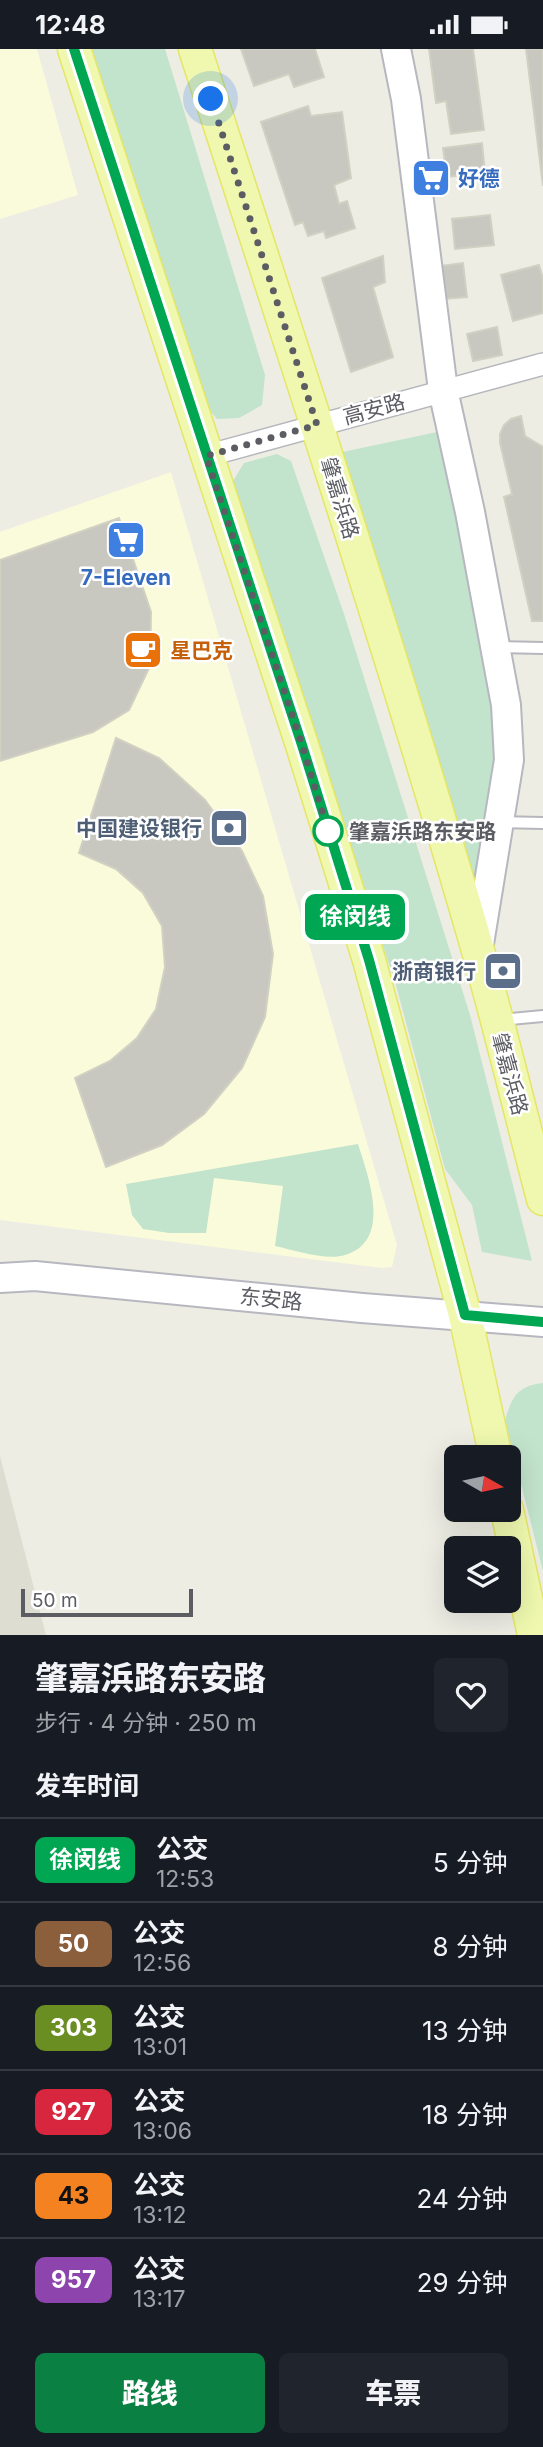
<!DOCTYPE html>
<html lang="zh">
<meta charset="utf-8">
<style>
body{margin:0;font-family:Inter,"Noto Sans SC",sans-serif;background:#20242c;color:#f1f3f6;height:100vh;display:flex;flex-direction:column;font-size:26px;white-space:nowrap}
*{box-sizing:border-box;margin:0}
p{font-size:23px;color:#9ea1a6}
.icon{flex:none;width:38px;height:38px;fill:none;stroke:currentColor;stroke-width:2;stroke-linecap:round;stroke-linejoin:round}
.map{position:relative;height:1586px;overflow:hidden}
.details{display:flex;flex-direction:column;background:#171b24;flex:1}
.details>*{flex:none}
.badge{padding:0 14px;border-radius:10px;font-size:24px;line-height:46px}
.needle{width:46px;rotate:99deg}
.tools{position:absolute;left:444px;top:1396px;display:grid;gap:14px}
.tools a{display:grid;place-items:center;width:77px;height:77px;border-radius:10px;background:#171b24;box-shadow:0 7px 28px #0002;font-size:35px}
.scale{position:absolute;left:21px;bottom:18px;width:172px;box-sizing:border-box;padding-left:7px;border:4px solid #5c5d63;border-top:0;font-size:19px;line-height:24px;white-space:nowrap;color:#5c5d63;-webkit-text-stroke:5px #fff;paint-order:stroke}
.you{position:absolute;width:35px;height:35px;margin:-18px;border:5px solid #fff;border-radius:50%;background:#1a73e8;box-shadow:0 0 0 10px #1a73e833}
.map>.badge{position:absolute;translate:-50% -50%;box-shadow:0 0 0 4px #fff}
h2{padding:0 35px;font-size:26px;line-height:63px}
.round{display:grid;place-items:center;flex:none;width:74px;height:74px;border-radius:10px;background:#20242c}
.head{display:flex;align-items:center;justify-content:space-between;height:119px;padding:0 35px}
h1{font-size:33px;font-weight:800;line-height:52px}
.button{display:flex;gap:14px;margin-top:auto;padding:14px 35px}
.button a{flex:1;height:80px;border-radius:10px;background:#0b8043;color:#fff;font-size:28px;font-weight:800;line-height:80px;text-align:center}
.button a+a{background:#20242c;color:#f1f3f6}
ul{padding:0;list-style:none}
li{display:flex;align-items:center;gap:21px;height:84px;padding:0 35px;border-top:2px solid #363941}
li div{flex:1}
li b{display:block;font-size:26px}
li em{font-style:normal}
li .badge{min-width:77px;font-weight:700;text-align:center}
.status{display:flex;justify-content:space-between;align-items:center;height:49px;padding:0 35px;background:#171b24;direction:ltr}
.status svg{height:19px;fill:currentColor}
.map>svg:first-child{display:block}
.commercial{fill:#f9fbdb}
.education{fill:#ddddd2}
.green{fill:#c2e3cc}
.building{fill:#c9c8c0;stroke:#d1d1c3;stroke-width:2}
.lines{fill:none;stroke-linecap:round;stroke-linejoin:round}
.lane-casing{stroke:#b6b7bd;stroke-width:14}
.street-casing{stroke:#b6b7bd;stroke-width:24}
.secondary-casing{stroke:#b7b8bf;stroke-width:32}
.primary-casing{stroke:#e5e665;stroke-width:35}
.lane{stroke:#fff;stroke-width:10}
.street{stroke:#fff;stroke-width:21}
.secondary{stroke:#fff;stroke-width:28}
.primary{stroke:#eff8ae;stroke-width:32}
.line-casing{stroke:#fff;stroke-width:16}
.line{stroke:#00a651;stroke-width:10}
.walk{stroke:#5c5d63;stroke-width:7;stroke-dasharray:0 12.6}
.stop-dot{fill:#fff;stroke:#00a651;stroke-width:3.5}
.labels{text-anchor:middle;dominant-baseline:central;stroke-width:5;stroke-linejoin:round;paint-order:stroke}
.shop-label{font-size:21px;font-weight:bold;fill:#366cbe;stroke:#fff;text-anchor:start}
.street-label{font-size:21px;fill:#5c5d63;stroke:#fff}
.food-label{font-size:21px;font-weight:bold;fill:#c56008;stroke:#fff;text-anchor:start}
.service-label{font-size:21px;font-weight:bold;fill:#4e5e75;stroke:#fff;text-anchor:end}
.stop-label{font-size:21px;font-weight:bold;fill:#5c5d63;stroke:#fff;text-anchor:start}
</style>
<div class="status"><b>12:48</b><svg viewBox="0 0 49 12"><path d="M0 12V9h3v3zM5 12V6h3v6zM10 12V3h3v9zM15 12V0h3v12zM26 1h20v11H26zM47 4h2v5h-2z"/></svg></div>
<div class="map">
<svg width="543" height="1586" viewBox="0 0 543 1586">
<rect width="100%" height="100%" fill="#edede4"/>
<path class="commercial" d="M0 0H37L78 146 0 170Z
M171 423 397 1196 392 1218 382 1219 0 1171V483Z"/>
<path class="education" d="M0 1407 46 1586H0Z"/>
<path class="green" d="M91 0H165L265 326 262 356 239 369 217 370 199 348Z
M437 383 488 613 496 675V730L474 850 338 404Z
M277 405 291 412 344 565 470 966 532 1212 482 1203 472 1156 445 1120 396 936 230 437 244 414Z
M358 1095C368 1127 393 1192 345 1206 327 1212 293 1201 275 1197L283 1137 214 1129 206 1184H169L143 1180 132 1166 126 1135Z
M543 1334V1522L505 1371C512 1348 517 1337 543 1334Z"/>
<path class="building" d="M241 0H315L324 28 294 38 289 25 254 37Z
M429 0H473L484 81 451 85 446 52 436 54Z
M526 0H543V137Z
M308 57 311 67 342 63 351 129 334 136 339 155 347 152 355 179 326 189 324 182 308 187 303 173 295 176 261 73Z
M482 94 485 124 447 128 443 99Z
M490 166 494 196 455 200 452 170Z
M383 207 385 233 373 238 393 308 351 323 322 229Z
M463 214 467 248 443 250 439 217Z
M539 216 543 230V264L513 272 501 226Z
M497 278 502 306 473 312 467 285Z
M521 367 525 387 543 398V572H532L504 448 512 445 500 394V385L504 376 511 370Z
M119 469 151 563 150 617 129 661 93 683 0 712V511Z
M116 689 159 709 205 751 242 802 263 847 273 905 265 968 242 1019 204 1065 162 1096 106 1118 75 1029 110 1012 137 989 156 960 165 918 162 877 143 844 116 820 79 804Z"/>
<g class="lines">
<g class="lane-casing">
<path id="lane" d="M497 598 543 599
M500 773 543 774
M499 971 543 967"/>
</g>
<g class="street-casing">
<path id="street" d="M206 407 543 315"/>
</g>
<g class="secondary-casing">
<path id="secondary" d="M396 0 406 50 443 341 470 463 506 656 509 711 478 901
M0 1229 35 1227 362 1259 543 1273"/>
</g>
<g class="primary-casing">
<path id="primary" d="M74 0 302 696 369 911 465 1266 496 1409
M195 0C292 299 390 597 477 898 501 982 521 1066 543 1150
M507 1461 534 1586"/>
</g>
<use href="#lane" class="lane"/>
<use href="#street" class="street"/>
<use href="#secondary" class="secondary"/>
<use href="#primary" class="primary"/>
</g>
<g class="lines">
<g class="line-casing">
<path id="line" d="M74 0 302 696 369 911 465 1266 543 1273"/>
</g>
<use href="#line" class="line"/>
<path class="walk" d="M211 50 317 376 206 407 302 696 328 782"/>
</g>
<defs>
<g id="supermarket-square" transform="scale(2.0125)"><rect x="-9" y="-9" width="18" height="18" rx="4" fill="#3f7fe0" stroke="#fff"/><path d="M-6-5.5h2.5l.6 2H6L4.5 2H-2.5L-4.4-4H-6ZM-1.5 3.2a1.3 1.3 0 1 0 .1 0ZM3 3.2a1.3 1.3 0 1 0 .1 0Z" fill="#fff"/></g>
<g id="cafe-square" transform="scale(2.0125)"><rect x="-9" y="-9" width="18" height="18" rx="4" fill="#e8710a" stroke="#fff"/><path d="M-5.5-4.5H6V0H3Q3 3.5 0 3.5H-2.5Q-5.5 3.5-5.5 0ZM3-3.2v2h1.7v-2ZM-6 4.5H4V6H-6Z" fill="#fff"/></g>
<g id="bank-square" transform="scale(2.0125)"><rect x="-9" y="-9" width="18" height="18" rx="4" fill="#5c6f8a" stroke="#fff"/><path d="M-6-4H6V4H-6ZM0-2.3a2.3 2.3 0 1 0 0 4.6a2.3 2.3 0 1 0 0-4.6Z" fill="#fff"/></g>
</defs>
<g fill-rule="evenodd">
<use href="#supermarket-square" x="431" y="129"/>
<use href="#supermarket-square" x="126" y="491"/>
<use href="#cafe-square" x="143" y="601"/>
<use href="#bank-square" x="229" y="779"/>
<use href="#bank-square" x="503" y="922"/>
</g>
<circle class="stop-dot" cx="328" cy="782" r="14"/>
<g class="labels">
<g class="shop-label">
<text x="458" y="129">好德</text>
<text x="126" y="528" text-anchor="middle">7-Eleven</text>
</g>
<g class="street-label">
<text transform="translate(374 360) rotate(-15)">高安路</text>
<text transform="translate(340 449) rotate(73)">肇嘉浜路</text>
<text transform="translate(510 1025) rotate(75)">肇嘉浜路</text>
<text transform="translate(271 1250) rotate(6)">东安路</text>
</g>
<g class="food-label">
<text x="170" y="601">星巴克</text>
</g>
<g class="service-label">
<text x="202" y="779">中国建设银行</text>
<text x="476" y="922">浙商银行</text>
</g>
<g class="stop-label">
<text x="349" y="782">肇嘉浜路东安路</text>
</g>
</g>
</svg>
<div class="tools">
<a><svg class="needle" viewBox="-14 -14 28 28"><path d="M0-13l5 13h-10z" fill="#e53935"/><path d="M0 13l5-13h-10z" fill="#9ea1a6"/></svg></a>
<a><svg class="icon" aria-label="layers" viewBox="0 0 24 24"><path d="M12 4l9 5-9 5-9-5zM3 14l9 5 9-5"/></svg></a>
</div>
<div class="scale">50 m</div>
<div class="you" style="left:211px;top:50px"></div>
<b class="badge" style="left:355px;top:868px;background:#00a651;color:#fff">徐闵线</b>
</div>
<section class="details">
<div class="head"><div><h1>肇嘉浜路东安路</h1><p>步行 · 4 分钟 · 250 m</p></div><a class="round"><svg class="icon" aria-label="heart" viewBox="0 0 24 24"><path d="M12 20l-8-8c-3-5 5-10 8-4 3-6 11-1 8 4z"/></svg></a></div>
<h2>发车时间</h2>
<ul>
<li><span class="badge" style="background:#00a651;color:#fff">徐闵线</span><div><b>公交</b><p>12:53</p></div><em>5 分钟</em></li>
<li><span class="badge" style="background:#8b5e3c;color:#fff">50</span><div><b>公交</b><p>12:56</p></div><em>8 分钟</em></li>
<li><span class="badge" style="background:#6b8e23;color:#fff">303</span><div><b>公交</b><p>13:01</p></div><em>13 分钟</em></li>
<li><span class="badge" style="background:#d7263d;color:#fff">927</span><div><b>公交</b><p>13:06</p></div><em>18 分钟</em></li>
<li><span class="badge" style="background:#f58220;color:#111">43</span><div><b>公交</b><p>13:12</p></div><em>24 分钟</em></li>
<li><span class="badge" style="background:#8e44ad;color:#fff">957</span><div><b>公交</b><p>13:17</p></div><em>29 分钟</em></li>
</ul>
<div class="button"><a>路线</a><a>车票</a></div>
</section>
